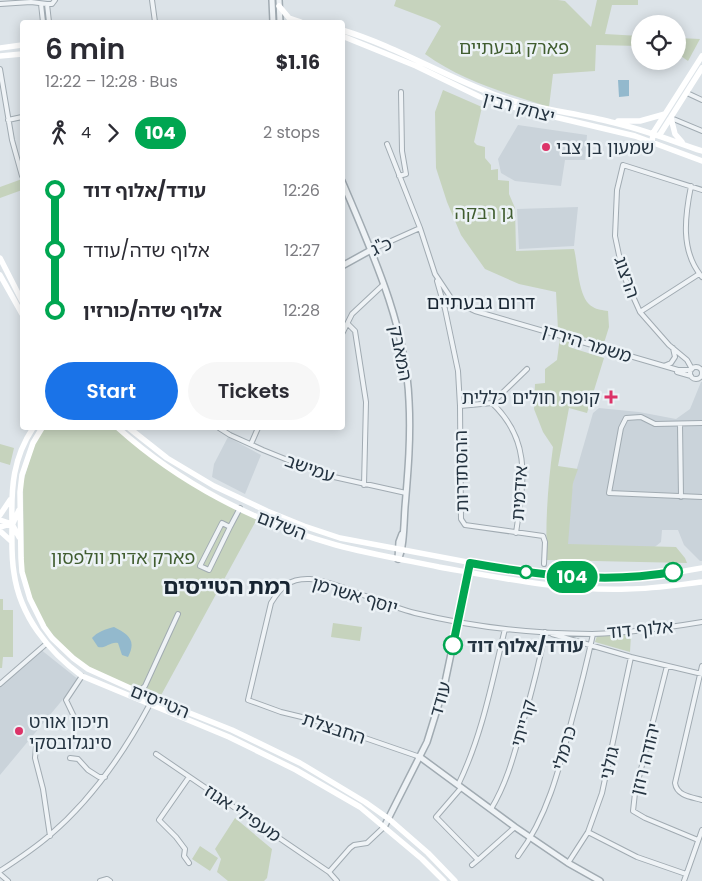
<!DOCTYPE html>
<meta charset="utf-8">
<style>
body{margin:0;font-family:Poppins,"Noto Sans Hebrew",sans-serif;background:#f7f7f7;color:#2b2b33;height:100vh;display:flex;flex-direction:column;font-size:19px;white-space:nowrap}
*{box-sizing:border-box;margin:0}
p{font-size:16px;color:#7c7c81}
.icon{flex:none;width:28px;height:28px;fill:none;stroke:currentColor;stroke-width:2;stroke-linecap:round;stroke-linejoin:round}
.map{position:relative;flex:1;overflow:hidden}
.panel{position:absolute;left:20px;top:20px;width:325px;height:410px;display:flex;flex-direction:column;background:#fff;border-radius:5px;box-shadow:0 2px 12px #0003}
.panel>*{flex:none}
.badge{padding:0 10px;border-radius:16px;font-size:18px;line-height:32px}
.buttons{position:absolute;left:631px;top:15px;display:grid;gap:10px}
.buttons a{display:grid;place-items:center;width:55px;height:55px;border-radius:50%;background:#fff;box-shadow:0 2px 12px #0003;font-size:25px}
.map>.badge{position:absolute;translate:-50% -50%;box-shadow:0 0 0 2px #fff}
.legs{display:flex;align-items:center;gap:8px;height:55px;padding:0 25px;font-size:16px}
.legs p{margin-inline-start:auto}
.headline{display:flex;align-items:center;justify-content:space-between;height:85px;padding:0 25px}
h1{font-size:28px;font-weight:600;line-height:38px}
.action{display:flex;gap:10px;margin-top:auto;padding:10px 25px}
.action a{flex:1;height:58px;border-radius:30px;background:#1a73e8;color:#fff;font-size:20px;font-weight:600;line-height:58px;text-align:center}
.action a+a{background:#f7f7f7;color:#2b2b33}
ul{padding:0 25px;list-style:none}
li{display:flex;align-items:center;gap:18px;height:60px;font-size:19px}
li i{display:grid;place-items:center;width:8px;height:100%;margin:0 6px;background:currentColor}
li i::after{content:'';width:12px;height:12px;margin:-6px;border:4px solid;border-radius:50%;background:#fff}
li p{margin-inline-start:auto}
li:first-child i{background:linear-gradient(#0000 50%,currentColor 0)}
li:last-child i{background:linear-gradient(currentColor 50%,#0000 0)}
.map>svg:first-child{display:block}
.built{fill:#cad3da}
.green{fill:#c6d3bd}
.water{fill:#93b9cd}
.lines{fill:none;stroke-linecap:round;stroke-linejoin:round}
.minor-casing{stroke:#a1abb2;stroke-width:6}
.tertiary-casing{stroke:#a1abb2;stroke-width:8}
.minor{stroke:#eff3f6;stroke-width:4}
.tertiary{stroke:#eff3f6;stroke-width:5}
.secondary{stroke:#fff;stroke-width:5.5}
.line-1-casing{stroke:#fff;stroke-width:11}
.line-1{stroke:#00a651;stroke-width:8}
.poi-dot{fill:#dc3368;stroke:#ecf2f6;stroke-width:2}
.stop-1-dot{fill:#fff;stroke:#00a651;stroke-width:2.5}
.labels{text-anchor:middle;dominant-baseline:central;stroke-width:5;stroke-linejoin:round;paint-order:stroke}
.park-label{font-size:18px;fill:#405d30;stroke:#ecf2f6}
.street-label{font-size:18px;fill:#243340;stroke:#ecf2f6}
.poi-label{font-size:18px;fill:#243340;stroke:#ecf2f6;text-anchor:start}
.stop-label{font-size:18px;font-weight:bold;fill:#243340;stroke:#ecf2f6;text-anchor:start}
.neighbourhood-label{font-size:19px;fill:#172431;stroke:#ecf2f6}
.district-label{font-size:22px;font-weight:bold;fill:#172431;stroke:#ecf2f6}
</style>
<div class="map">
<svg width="702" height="881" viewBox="0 0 702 881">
<rect width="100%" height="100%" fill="#dce3e8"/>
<path class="built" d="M518 125 587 135 585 160H565L561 186 515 181 501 173 498 159Z
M578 207 574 246 519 249 517 209Z
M701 382H702V561H700L684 545 678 530H662L661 542 651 550 565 548 573 482 593 413 599 408 639 412 676 419 690 409Z
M228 437 261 455 245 494 212 477 214 464Z
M40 649 79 680 0 775V687Z"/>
<path class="green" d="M396 0H558L565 1 591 27 597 0H638V5H612L605 34 640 36V46L596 45 595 71 553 74 549 107C506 93 462 81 425 54L441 26 436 22 394 6Z
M678 38 700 39 688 61 678 54Z
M443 90 482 107 474 142 477 145 485 147V158L491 165V170L498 169V180L509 181V194L515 208 516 251 574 249C578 264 578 300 593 307 597 310 603 310 608 311L609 327 604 343 558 330 556 292 519 284 485 269 461 235 447 202 436 168 435 112Z
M22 179V190L0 198V187Z
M560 337 576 340 572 348 604 358 587 413 569 408 558 466 578 469 573 483 568 544 676 547 685 558 687 563 547 560C545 522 548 484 553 447L543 432 534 409 535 384 545 383V369L557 360Z
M42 428H118L163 465 258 517 159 699 88 668 69 653 46 627 32 598 24 573 23 482 35 443Z
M0 444 14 448 10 465 0 462Z
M0 599H3V610H13V657H3L2 668H0Z
M333 623 362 627 360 641 331 637Z
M631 634 630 652 595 642 597 636Z
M235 818 272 849 267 878 264 881H228L217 872 221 859 215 849Z
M200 846 218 858 210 871 192 859Z"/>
<path class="water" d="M618 80H629V96L619 97Z
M114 627C128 634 137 640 128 657L122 655 118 643C111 641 105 649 98 647L92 638C97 632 106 629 114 627Z"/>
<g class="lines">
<g class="minor-casing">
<path id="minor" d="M152 0 155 22
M0 4 31 2 47 4H52L55 0
M41 4 43 22
M47 4 49 22
M0 69 12 140 22 176
M687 93 702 100
M671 118 702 131
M8 120 22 117
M387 144 420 228 435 274 453 301 475 311 678 370H691
M399 176 406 174 402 151 401 92
M691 186C685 216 680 251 702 277
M371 250 420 228
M437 281 445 309 458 371 460 406 461 519 465 525 543 536 545 542 544 564
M640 312 699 274
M348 324 355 331 366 402 364 485
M342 334 352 314 384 284
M664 366 671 363 675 357 673 348
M690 373a6 6 0 1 1 12 0a6 6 0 1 1-12 0Z
M692 369 687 360 669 345 640 312 623 274 615 236 617 190 623 165 702 190
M677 372 691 376
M492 403 527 369
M460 406 492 403C533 442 523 483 516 533
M702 423 655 424 641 417 626 418 621 428 609 493 702 497
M680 424 681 497
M219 428 230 435 263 450 325 475 406 493
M251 444 258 428
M230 527 209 570 200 566 222 523 230 527 240 508
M552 634 631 657 702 674
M667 666 635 793 633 811 645 818 698 840
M702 666 675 783C677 796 691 797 702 800
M0 684 46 644
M138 692 145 686 178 614
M78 725 66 700 82 676
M36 747 35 758 43 789 50 836
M156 754 329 872 337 881
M420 757 310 719 281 712 248 700 271 603C281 587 289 578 310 579 323 580 335 585 347 589 369 597 392 607 415 613 473 627 533 634 592 634 629 633 666 628 702 622
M70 758 78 759 88 770 99 777H105
M458 785C482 736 492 682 505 629
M461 788 436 817 478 860 515 827
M491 809C508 781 515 751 524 719 532 690 540 662 545 632
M588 832 637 857 686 874
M518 856C548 816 560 766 572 719 580 690 587 662 593 634
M189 863 184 856 185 849 176 837 159 820 189 777
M568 863 588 832 602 793 631 657
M472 865 478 860
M0 871C17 860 35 848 50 835 91 800 125 751 150 704
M329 872 350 848 354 845 367 843 384 827
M0 874 8 881
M100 881 107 879 110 881
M684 881 702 830"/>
</g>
<g class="tertiary-casing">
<path id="tertiary" d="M272 0 273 22
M279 0 280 22
M342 181C371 250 406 325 409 401 411 437 408 472 405 507 404 519 404 551 398 559
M342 266 371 250
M398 559 399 542 402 534
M420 757 515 827 568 863 600 881
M384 827 427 742 444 687 470 563"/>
</g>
<use href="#minor" class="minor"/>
<use href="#tertiary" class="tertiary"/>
<path class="secondary" d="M279 6 289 18 301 22
M342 30C395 46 442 75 493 94 531 109 572 112 611 122 643 129 672 141 702 151
M342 36 416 66 480 97 504 105 635 136 702 161
M0 48 22 45
M0 56 22 54
M671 118 675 134 682 142
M618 121H640L665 114
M659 136 702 68
M652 143 653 133 702 56
M0 258 22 301
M0 275 22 314
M33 428C13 458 11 487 12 523 12 540 11 556 14 573 20 616 48 651 82 676L229 737 296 770 360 807 422 859 444 881
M42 428 33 443 22 475 20 492 21 558 22 572 30 599 44 627 52 638 73 658 88 669 152 698 232 730 300 763 365 802 389 819 428 853 455 881
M118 428C179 483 256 523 336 545 370 554 405 560 439 567 501 578 564 591 627 589 652 589 677 585 702 582
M129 428 167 458 214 486 267 511 304 526 340 538 526 573C585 579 644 580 702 568
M0 515 10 500
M0 520 12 524 19 537
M0 527 13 523 19 510
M0 531 11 541"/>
</g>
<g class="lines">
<g class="line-1-casing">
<path id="line-1" d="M453 645 470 563C537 575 605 584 673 572"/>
</g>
<use href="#line-1" class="line-1"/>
</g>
<g class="poi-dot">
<circle cx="546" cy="147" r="5"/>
<path d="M608.5 389.5h5v5h5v5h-5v5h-5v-5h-5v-5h5z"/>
<circle cx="19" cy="731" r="5"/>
</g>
<g class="stop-1-dot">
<circle cx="526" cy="572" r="6"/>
<circle cx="673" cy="572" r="9"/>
<circle cx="453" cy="645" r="9"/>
</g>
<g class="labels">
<g class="park-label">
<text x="514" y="47">פארק גבעתיים</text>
<text x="484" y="212">גן רבקה</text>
<text x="123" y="557">פארק אדית וולפסון</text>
</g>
<g class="street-label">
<text transform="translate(519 107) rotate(15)">יצחק רבין</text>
<text transform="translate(381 246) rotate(-24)">כ"ג</text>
<text transform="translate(627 277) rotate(71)">הרצוג</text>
<text transform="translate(587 343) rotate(17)">משמר הירדן</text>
<text transform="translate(401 353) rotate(79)">המאבק</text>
<text transform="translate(310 468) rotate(20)">עמישב</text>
<text transform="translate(461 471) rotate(-91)">ההסתדרות</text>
<text transform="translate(519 493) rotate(-86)">אידמית</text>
<text transform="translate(282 525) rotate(21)">השלום</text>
<text transform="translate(355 595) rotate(17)">יוסף אשרמן</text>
<text transform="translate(640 629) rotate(-5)">אלוף דוד</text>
<text transform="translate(440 699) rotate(-74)">עודד</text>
<text transform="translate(160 701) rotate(22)">הטייסים</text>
<text transform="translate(523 723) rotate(-74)">קרייתי</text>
<text transform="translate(334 728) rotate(18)">החבצלת</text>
<text transform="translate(564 748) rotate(-74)">כרמלי</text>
<text transform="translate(645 759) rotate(-76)">יהודה רוזן</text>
<text transform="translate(609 763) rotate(-77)">גולני</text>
<text transform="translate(243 813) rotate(34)">מעפילי אגוז</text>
</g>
<g class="poi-label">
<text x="556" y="147">שמעון בן צבי</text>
<text x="600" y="397" text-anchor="end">קופת חולים כללית</text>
<text x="29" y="721">תיכון אורט<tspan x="29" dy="21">סינגלובסקי</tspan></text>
</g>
<g class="stop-label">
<text x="467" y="645">עודד/אלוף דוד</text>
</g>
<g class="neighbourhood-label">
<text x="481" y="302">דרום גבעתיים</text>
</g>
<g class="district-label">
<text x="227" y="586">רמת הטייסים</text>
</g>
</g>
</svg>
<div class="buttons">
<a><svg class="icon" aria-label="locate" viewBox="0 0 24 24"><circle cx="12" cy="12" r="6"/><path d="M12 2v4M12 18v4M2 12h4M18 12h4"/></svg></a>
</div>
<b class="badge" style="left:572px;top:577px;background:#00a651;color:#fff">104</b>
<section class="panel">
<div class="headline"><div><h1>6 min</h1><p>12:22 – 12:28 · Bus</p></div><b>$1.16</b></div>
<div class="legs"><svg class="icon" aria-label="walk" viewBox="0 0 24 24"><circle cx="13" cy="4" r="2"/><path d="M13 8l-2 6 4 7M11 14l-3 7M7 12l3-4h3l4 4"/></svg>4<svg class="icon" aria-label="forward" viewBox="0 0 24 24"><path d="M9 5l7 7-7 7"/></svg><b class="badge" style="background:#00a651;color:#fff">104</b><p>2 stops</p></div>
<ul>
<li><i style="color:#00a651"></i><b>עודד/אלוף דוד</b><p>12:26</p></li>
<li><i style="color:#00a651"></i><span>אלוף שדה/עודד</span><p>12:27</p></li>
<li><i style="color:#00a651"></i><b>אלוף שדה/כורזין</b><p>12:28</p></li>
</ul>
<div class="action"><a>Start</a><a>Tickets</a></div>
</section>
</div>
